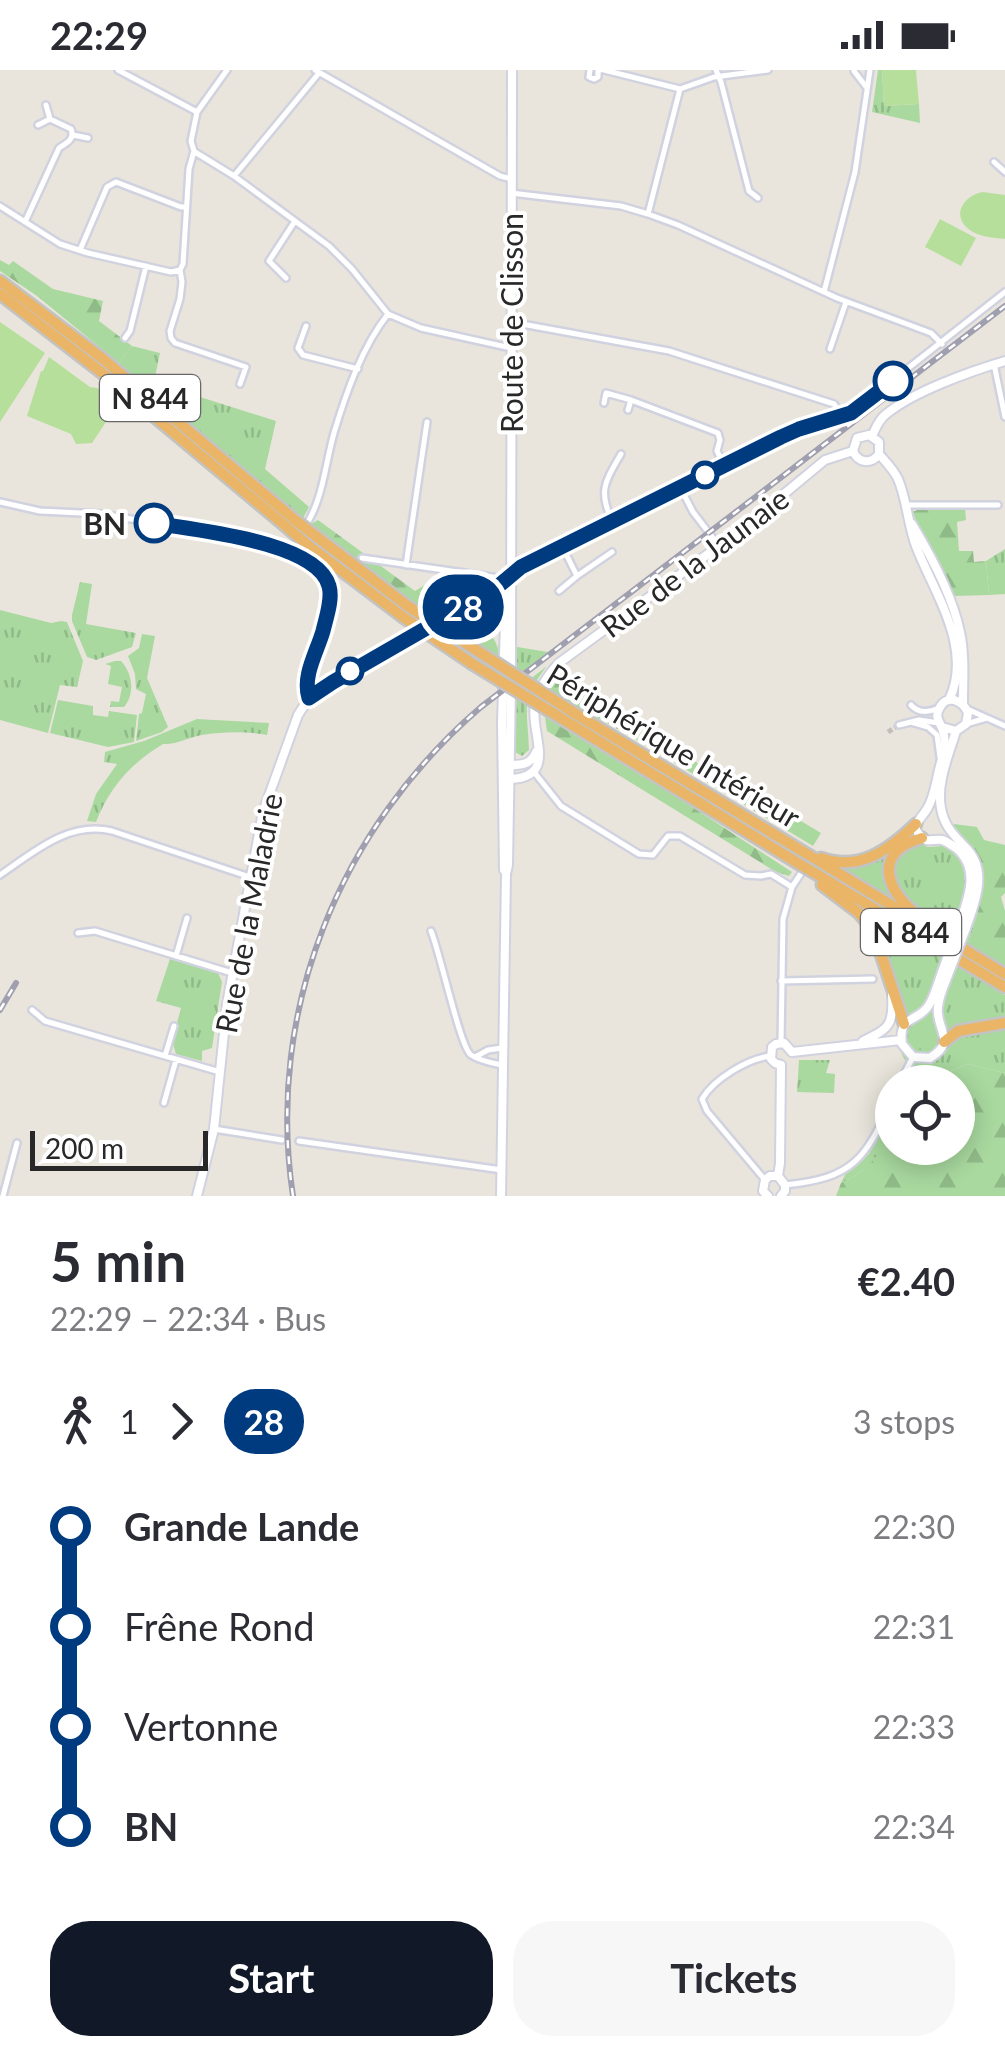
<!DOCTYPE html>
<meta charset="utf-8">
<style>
body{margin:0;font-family:Lato,sans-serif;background:#f7f7f7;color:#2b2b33;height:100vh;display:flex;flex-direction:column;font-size:38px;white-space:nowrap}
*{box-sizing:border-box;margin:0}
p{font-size:32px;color:#7c7c81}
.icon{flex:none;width:55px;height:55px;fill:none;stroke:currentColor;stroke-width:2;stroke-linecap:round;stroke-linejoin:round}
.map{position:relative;height:1126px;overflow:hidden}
.sheet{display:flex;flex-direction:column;background:#fff;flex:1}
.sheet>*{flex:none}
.badge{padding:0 20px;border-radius:32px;font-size:35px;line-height:65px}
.controls{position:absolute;left:875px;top:995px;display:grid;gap:20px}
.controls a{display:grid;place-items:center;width:100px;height:100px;border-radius:50%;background:#fff;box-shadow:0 5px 25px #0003;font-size:50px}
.scale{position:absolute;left:30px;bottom:25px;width:178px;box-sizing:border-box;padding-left:10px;border:5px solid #282828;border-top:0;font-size:28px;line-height:35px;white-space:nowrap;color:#282828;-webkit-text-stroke:8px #fff;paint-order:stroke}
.map>.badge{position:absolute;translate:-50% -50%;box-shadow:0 0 0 5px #fff}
.legs{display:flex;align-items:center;gap:15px;height:110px;padding:0 50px;font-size:32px}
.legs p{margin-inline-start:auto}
.headline{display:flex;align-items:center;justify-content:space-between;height:170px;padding:0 50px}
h1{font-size:55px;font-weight:700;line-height:75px}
.action{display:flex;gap:20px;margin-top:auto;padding:20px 50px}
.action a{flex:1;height:115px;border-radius:40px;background:#111827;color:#fff;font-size:40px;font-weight:700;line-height:115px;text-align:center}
.action a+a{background:#f7f7f7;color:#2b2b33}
ul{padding:0 50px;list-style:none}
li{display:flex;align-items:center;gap:35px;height:100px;font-size:38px}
li i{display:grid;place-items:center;width:15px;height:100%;margin:0 12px;background:currentColor}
li i::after{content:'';width:25px;height:25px;margin:-12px;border:8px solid;border-radius:50%;background:#fff}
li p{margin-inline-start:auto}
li:first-child i{background:linear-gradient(#0000 50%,currentColor 0)}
li:last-child i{background:linear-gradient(currentColor 50%,#0000 0)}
.status{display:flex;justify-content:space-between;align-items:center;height:70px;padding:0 50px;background:#fff;direction:ltr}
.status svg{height:28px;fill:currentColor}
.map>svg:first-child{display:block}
.grass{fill:url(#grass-tufts)}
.forest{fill:url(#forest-firs)}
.pitch{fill:#b7df9c}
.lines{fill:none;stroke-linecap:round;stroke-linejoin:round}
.street-tunnel{stroke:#c2bfb8;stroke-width:5;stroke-dasharray:5 2.5;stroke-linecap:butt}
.street-casing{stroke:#d1d2df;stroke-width:10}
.secondary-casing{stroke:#d1d2df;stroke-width:12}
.highway-casing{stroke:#c3c3c3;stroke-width:15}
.street{stroke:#fff;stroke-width:5}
.secondary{stroke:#fff;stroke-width:8}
.highway{stroke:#eab566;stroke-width:10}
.rail-casing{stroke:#a09fb0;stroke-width:6}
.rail{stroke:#fff;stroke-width:2.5;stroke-dasharray:8;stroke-linecap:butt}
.secondary-bridge-casing{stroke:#d1d2df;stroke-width:12;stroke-linecap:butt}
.highway-bridge-casing{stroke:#c3c3c3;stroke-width:15;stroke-linecap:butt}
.secondary-bridge{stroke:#fff;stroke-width:8}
.highway-bridge{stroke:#eab566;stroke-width:10}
.line-1-casing{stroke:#fff;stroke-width:22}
.line-1{stroke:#003b80;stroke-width:15}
.stop-1-dot{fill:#fff;stroke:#003b80;stroke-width:5}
.labels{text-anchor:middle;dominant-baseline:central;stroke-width:8;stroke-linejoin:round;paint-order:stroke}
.shield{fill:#fff;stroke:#686868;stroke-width:2.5}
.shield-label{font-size:28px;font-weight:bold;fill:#282828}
.street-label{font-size:30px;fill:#282828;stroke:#fff}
.stop-label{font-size:30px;font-weight:bold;fill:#282828;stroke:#fff;text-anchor:end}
</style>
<div class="status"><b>22:29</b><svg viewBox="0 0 49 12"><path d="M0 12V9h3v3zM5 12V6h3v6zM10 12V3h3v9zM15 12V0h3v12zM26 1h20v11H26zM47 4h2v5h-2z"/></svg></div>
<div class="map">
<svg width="1005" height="1126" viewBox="0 0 1005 1126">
<defs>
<pattern id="grass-tufts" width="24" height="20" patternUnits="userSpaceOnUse" patternTransform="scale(2.5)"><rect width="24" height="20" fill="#a9d99f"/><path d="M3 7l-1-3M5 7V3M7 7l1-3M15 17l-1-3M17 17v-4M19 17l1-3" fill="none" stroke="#91ba89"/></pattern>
<pattern id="forest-firs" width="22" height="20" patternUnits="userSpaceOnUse" patternTransform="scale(2.5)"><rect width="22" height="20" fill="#a9d99f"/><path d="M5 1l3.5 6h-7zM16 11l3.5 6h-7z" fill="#91ba89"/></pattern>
</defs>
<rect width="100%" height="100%" fill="#e9e5dc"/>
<path class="grass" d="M878 0H882L884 36 919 34 920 53 872 42Z
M132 276 160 283 155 307 200 327 276 351 265 399 309 437 303 448 119 293Z
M1005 479V524L989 525 986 491Z
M80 512 92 514 86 554 136 563 132 577 96 590 87 587 72 551V545Z
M0 540 51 553 61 551 67 552 83 591 77 617 60 615 48 663 0 650Z
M142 564 155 566 147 608 168 657 162 662 136 671 139 644 142 643 146 624 136 619 135 604 128 586 139 578Z
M498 574 548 582 520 604 501 591Z
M115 591H121C133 604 135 624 124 637H110L111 631 119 632 122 617 108 614 111 596 105 594Z
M547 596C519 632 528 639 529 680L522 686 515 682V621Z
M58 630 93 636V645L108 647 109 641 137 645 134 672 108 677 50 663Z
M197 649 269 653 267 665C247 661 222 662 202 665 189 667 176 675 163 674 131 693 109 718 96 752L87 751 96 724 117 694 104 692 105 682 144 671Z
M911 754 919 773 928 777 942 776 952 758C997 791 981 831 968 876L908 834 893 831 840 798 843 792 870 786Z
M871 845 1005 925V1003L968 994 923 1012H905L913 998C889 980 905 955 900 931 895 901 886 873 870 847Z
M170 889 218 903 222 912 212 978 202 981V991L176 984 172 971 181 938 156 931Z
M799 990H830L826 1003 835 1004 834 1023 797 1022Z
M892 1036C892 1043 894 1053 892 1061 888 1084 862 1104 841 1113L847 1101 869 1084Z"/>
<path class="forest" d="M0 190 9 195 13 191 53 219 103 231 99 251 132 276 119 293 37 226 0 201Z
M923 438H965L966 450 957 452 959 481H973L974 492 986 491 989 525 954 526 912 442Z
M318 450 415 521 428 513 445 541 435 548 311 454Z
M459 549C486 555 496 563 501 591L444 555Z
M558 609 714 703 717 701 821 763 813 776 630 666 549 621Z
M545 647 686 733 792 802 789 806 776 802 547 661Z
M954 754 977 757 984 770 1005 775V823L1001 827 1005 841V896L968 876C981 831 997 791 952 758Z
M909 966a14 14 0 1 1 28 0a14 14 0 1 1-28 0Z
M968 994 1005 1003V1126H836L841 1113C867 1102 878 1086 892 1063V1078H958V1012H923Z"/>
<path class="pitch" d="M882 0H916L919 34 884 36Z
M983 122 1005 125V169C995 168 982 167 973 162 950 149 961 126 983 122Z
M940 149 976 168 961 196 925 177Z
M0 252 45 283 0 352Z
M49 287 90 317 97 318 118 334 92 373 76 374 71 364 27 346 41 301H43Z"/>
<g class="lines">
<path class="street-tunnel" d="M888 662 899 655"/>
<g class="street-casing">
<path id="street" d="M118 0 197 42
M227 0 197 42 191 71 194 81 189 99 183 194 180 200 182 212 180 229 170 261 171 268 175 273 246 297 240 314
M315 0 500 106 512 109
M590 0 589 7 594 9 598 7V1L601 0
M604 0 680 19
M716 0 721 12 749 121 758 128
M854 1 867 18
M46 35 50 49
M73 65 88 68
M195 82 234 106 329 176 352 199 388 244 421 258 511 278
M994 92 1005 102
M234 106 319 3
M511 123 621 136 648 144 678 155 837 228 931 263 942 274
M0 136 60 174 88 183 171 202 180 200
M648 144 680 19 714 7 768 0
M25 152 59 78C67 73 75 69 71 59L50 49 38 55
M80 180 107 117 116 112 181 137H186
M286 208 269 191 295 151
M824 222 855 102 870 0
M511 252 669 281 834 334 843 346
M306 256 298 278 303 285 358 299
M125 268 130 261 146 196
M830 279 846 232
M994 294 1005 347
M604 333 606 323 631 330
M628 340 631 330 718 363 720 370 717 381 724 395
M680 417 693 442 719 476
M0 432 40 441 102 444 235 467 272 474 310 493 326 509 331 525 306 613 309 628
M905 435H998
M612 451C598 420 605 412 621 384
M303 459C323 433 325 394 334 363 346 323 362 277 388 244
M362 488 499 508 510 506 521 497 781 367 799 359 851 343 1005 222
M406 495 427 352
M577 506 612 482
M559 521 577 506 562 476
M911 635C919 644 929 642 939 638
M967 639 1005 656
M911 652 928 657 937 665 940 687
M966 654 987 648
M899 655 919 650 939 653
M534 702 561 736 639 784 653 785 668 766H680L745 805 761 806 771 804 792 817
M0 805C34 782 68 751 112 761L250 807
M431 861C440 882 460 977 471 985 480 991 492 993 502 995
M78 863 95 861 232 903
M176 886 187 848
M781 911 873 909
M32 940 45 951 220 1002
M781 973 783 849 792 817 806 796
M165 986 174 956
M475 987 488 980 502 978
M900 1012 913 987
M164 1033 176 990
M214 1059 282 1070
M299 1071 502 1100
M765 1110 707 1041 702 1029C714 1009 747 989 770 986
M785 1115C854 1108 865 1089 892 1030
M3 1126 17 1073"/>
</g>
<g class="secondary-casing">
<path id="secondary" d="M872 366C876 358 878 351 885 345 912 322 971 301 1005 291
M853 381 857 368 869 365 879 372V384
M853 381C858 393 871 395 879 384
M879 384C885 391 894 400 898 409 907 430 908 455 916 476 934 523 974 578 949 630
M912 454C930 484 953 527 960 562 965 585 963 610 963 633
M480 531 495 533 504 544
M511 602 512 0
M942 657 956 661 966 654 968 643C963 631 947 622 939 639 934 648 941 653 943 661 947 673 942 688 939 700 936 712 934 728 927 739 919 752 907 757 926 770 931 771 937 769 942 770 946 771 953 776 956 778 981 799 968 829 959 855
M956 661C949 684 936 714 941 738 944 756 953 764 965 777 989 800 975 832 966 858
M511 695C523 695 531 694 536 682
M510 709C560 707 529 663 535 634 538 618 549 604 559 593L738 462 825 390 853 381
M504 800 502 653 506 518 509 510
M942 902C938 913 935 925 929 935 918 953 898 944 902 974L913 987 930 988C958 971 935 959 938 937 939 926 944 915 948 905
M863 971C888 959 894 956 892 926
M792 982 901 970
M781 995 775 993 771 989 772 977 776 974 784 973 792 982
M778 1106 780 1093 781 995
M778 1106 785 1115V1121L781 1126
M197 1126 214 1059 227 934 263 742 298 645 309 628 321 619 496 518 510 506
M501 1126 506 804 508 795 511 616
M768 1126 763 1121 765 1110 770 1106H778"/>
</g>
<g class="highway-casing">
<path id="highway" d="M0 211 103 289 295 450
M0 224 101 302 289 459
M317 467 409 537
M309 476 403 547
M579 646 1005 904
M574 656 796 792
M821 788C859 802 889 780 916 754
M818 805 1005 917
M822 815 859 843 873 860 904 954
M920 847C886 823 871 782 922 768
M944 972 958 961 1005 953"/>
</g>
<use href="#street" class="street"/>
<use href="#secondary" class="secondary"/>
<use href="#highway" class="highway"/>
<g class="rail-casing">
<path id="rail" d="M0 940 16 913
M293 1126C265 940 340 758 481 637L1005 236"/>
</g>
<use href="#rail" class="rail"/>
<g class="secondary-bridge-casing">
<path id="secondary-bridge" d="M942 902 959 855
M948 905 966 858"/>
</g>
<g class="highway-bridge-casing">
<path id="highway-bridge" d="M295 450 317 467
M289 459 309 476
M409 537 579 646
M403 547 471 593 574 656
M796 792 818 805"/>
</g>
<use href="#secondary-bridge" class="secondary-bridge"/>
<use href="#highway-bridge" class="highway-bridge"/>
</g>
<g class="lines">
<g class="line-1-casing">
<path id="line-1" d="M154 453C193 460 317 471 329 516 333 529 326 548 323 561 317 582 302 606 309 628L333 612 496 518 521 497 781 367 799 359 851 343 893 311"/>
</g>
<use href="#line-1" class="line-1"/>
</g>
<g class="stop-1-dot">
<circle cx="893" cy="311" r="18"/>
<circle cx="705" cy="405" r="12"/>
<circle cx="154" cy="453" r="18"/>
<circle cx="350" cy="601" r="12"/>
</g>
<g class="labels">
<g class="shield">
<rect x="100" y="305" width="100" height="46" rx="8"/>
<rect x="861" y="839" width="100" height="46" rx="8"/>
</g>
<g class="shield-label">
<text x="150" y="328">N 844</text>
<text x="911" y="862">N 844</text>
</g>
<g class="street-label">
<text transform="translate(511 253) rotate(-90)">Route de Clisson</text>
<text transform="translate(694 492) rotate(-37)">Rue de la Jaunaie</text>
<text transform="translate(674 675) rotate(31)">Périphérique Intérieur</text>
<text transform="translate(248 843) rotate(-79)">Rue de la Maladrie</text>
</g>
<g class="stop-label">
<text x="126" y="453">BN</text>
</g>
</g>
</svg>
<div class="controls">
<a><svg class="icon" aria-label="locate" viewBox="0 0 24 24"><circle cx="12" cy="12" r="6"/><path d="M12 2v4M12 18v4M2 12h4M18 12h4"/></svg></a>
</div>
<div class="scale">200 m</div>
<b class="badge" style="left:463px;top:537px;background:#003b80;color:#fff">28</b>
</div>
<section class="sheet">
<div class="headline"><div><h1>5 min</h1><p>22:29 – 22:34 · Bus</p></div><b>€2.40</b></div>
<div class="legs"><svg class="icon" aria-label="walk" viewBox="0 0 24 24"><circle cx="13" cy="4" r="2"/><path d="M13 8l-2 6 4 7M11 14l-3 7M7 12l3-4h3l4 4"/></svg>1<svg class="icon" aria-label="forward" viewBox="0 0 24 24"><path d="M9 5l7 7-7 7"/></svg><b class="badge" style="background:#003b80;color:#fff">28</b><p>3 stops</p></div>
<ul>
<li><i style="color:#003b80"></i><b>Grande Lande</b><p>22:30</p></li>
<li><i style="color:#003b80"></i><span>Frêne Rond</span><p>22:31</p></li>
<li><i style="color:#003b80"></i><span>Vertonne</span><p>22:33</p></li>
<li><i style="color:#003b80"></i><b>BN</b><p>22:34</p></li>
</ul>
<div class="action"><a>Start</a><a>Tickets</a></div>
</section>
